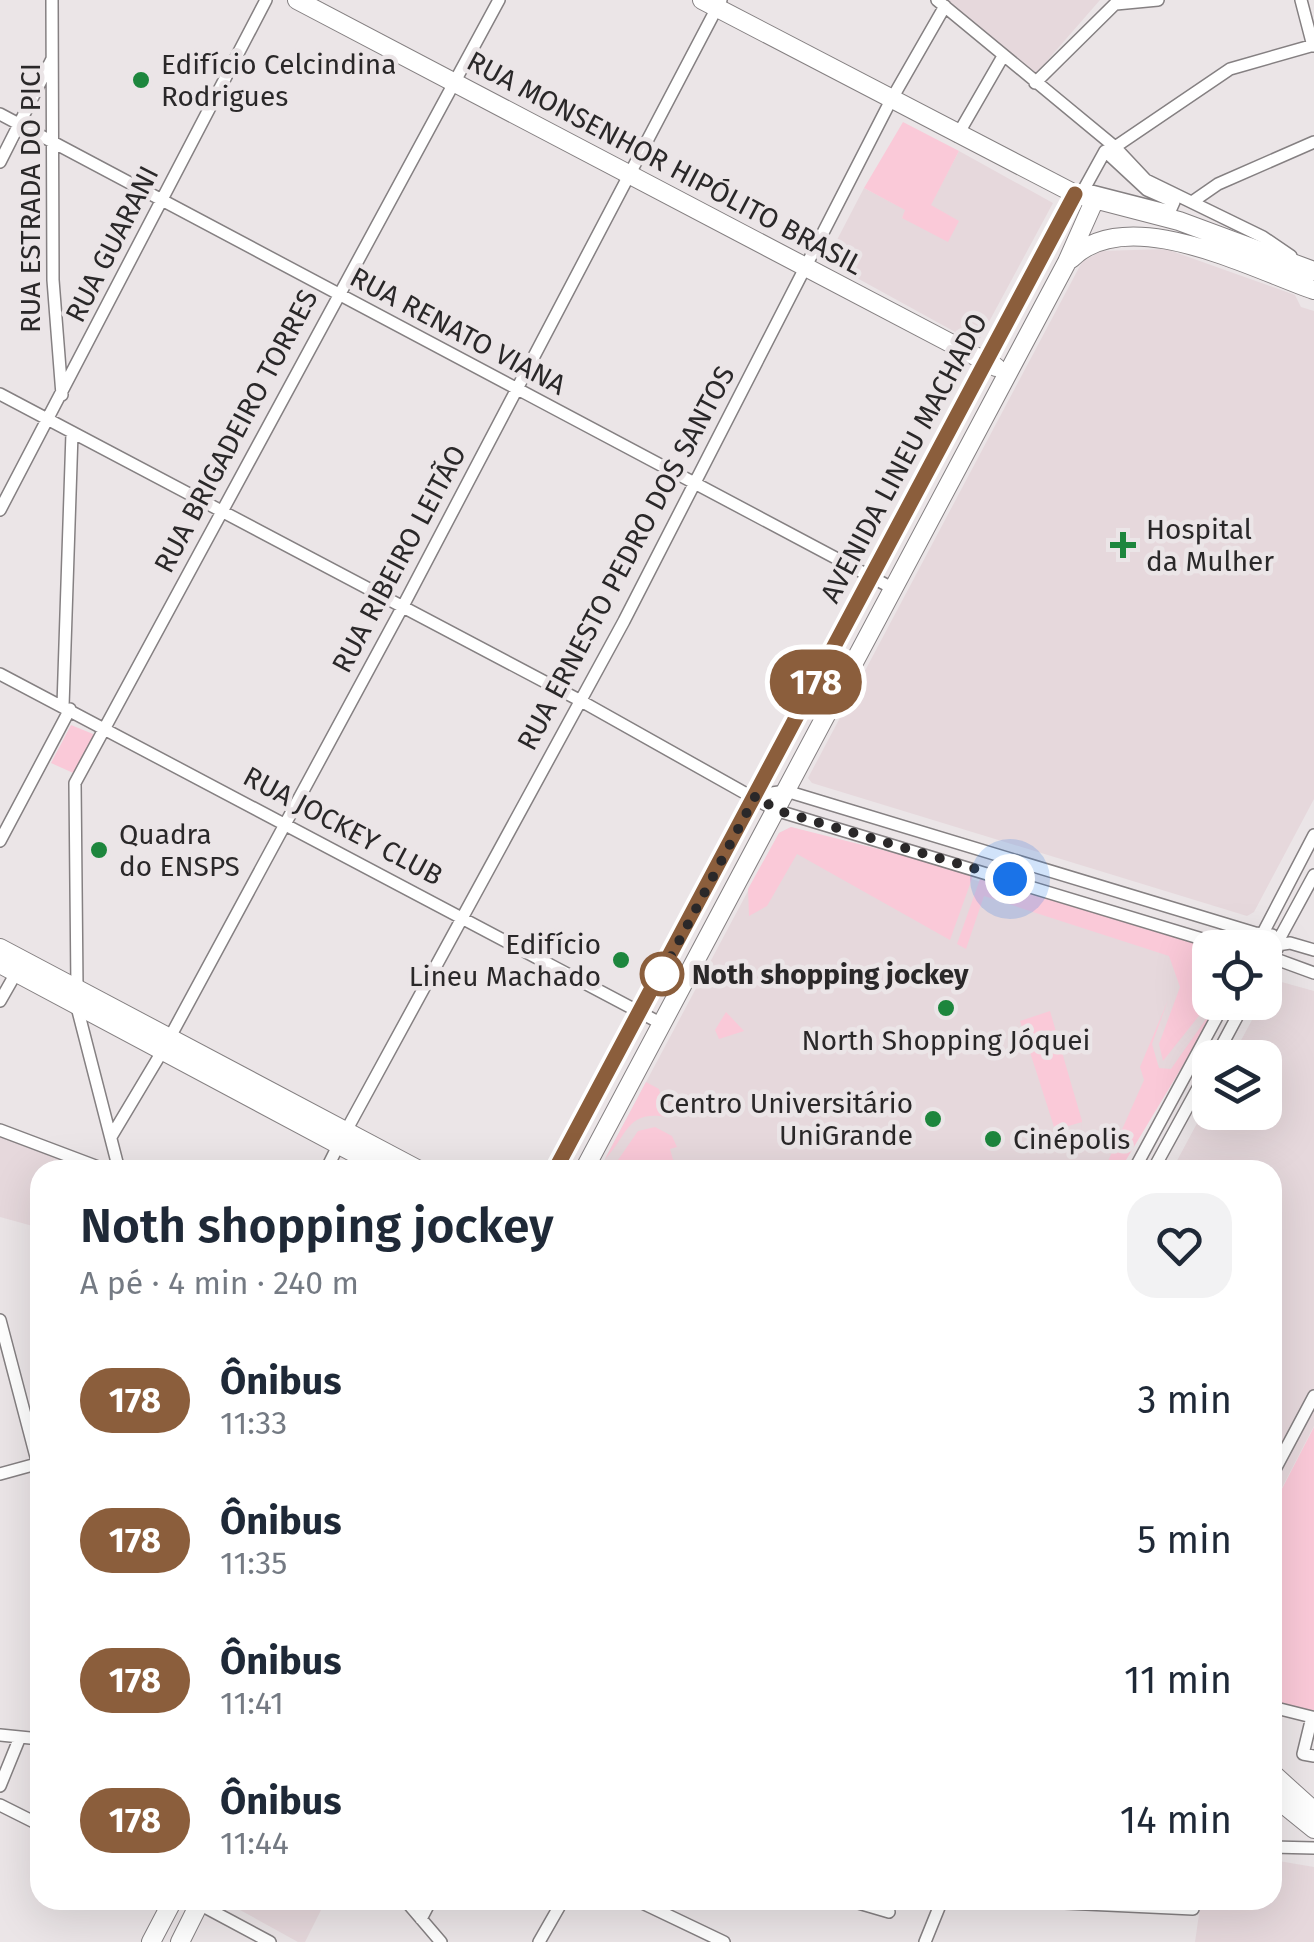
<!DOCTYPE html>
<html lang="pt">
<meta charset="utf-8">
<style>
body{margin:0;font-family:"Fira Sans",sans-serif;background:#f2f2f3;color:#1f2937;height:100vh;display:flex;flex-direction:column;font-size:38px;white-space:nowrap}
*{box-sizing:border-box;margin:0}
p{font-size:32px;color:#747a83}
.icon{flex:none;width:55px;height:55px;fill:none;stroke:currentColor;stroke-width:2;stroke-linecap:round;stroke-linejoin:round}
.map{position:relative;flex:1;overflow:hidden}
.panel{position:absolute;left:30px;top:1160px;width:1252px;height:750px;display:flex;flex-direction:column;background:#fff;border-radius:30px;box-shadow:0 10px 40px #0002}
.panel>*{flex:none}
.badge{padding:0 20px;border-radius:32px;font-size:35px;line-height:65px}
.buttons{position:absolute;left:1192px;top:930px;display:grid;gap:20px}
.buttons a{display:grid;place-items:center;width:90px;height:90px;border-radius:20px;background:#fff;box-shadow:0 10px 40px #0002;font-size:50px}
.you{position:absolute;width:50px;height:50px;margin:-25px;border:8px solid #fff;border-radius:50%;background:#1a73e8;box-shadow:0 0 0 15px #1a73e833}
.map>.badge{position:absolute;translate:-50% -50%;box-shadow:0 0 0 5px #fff}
.round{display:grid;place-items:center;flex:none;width:105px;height:105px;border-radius:30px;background:#f2f2f3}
.summary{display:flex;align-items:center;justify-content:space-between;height:170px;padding:0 50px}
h1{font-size:48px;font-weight:600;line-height:75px}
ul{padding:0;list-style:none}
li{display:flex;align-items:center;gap:30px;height:140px;padding:0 50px}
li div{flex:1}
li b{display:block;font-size:38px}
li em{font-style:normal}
li .badge{min-width:110px;font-weight:700;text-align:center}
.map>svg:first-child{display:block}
.built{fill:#e6d8dc}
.green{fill:#fac9d8}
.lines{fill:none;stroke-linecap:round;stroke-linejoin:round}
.street-casing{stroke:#858082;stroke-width:14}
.secondary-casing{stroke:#858082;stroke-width:20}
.primary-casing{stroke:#858082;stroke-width:20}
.street{stroke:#fff;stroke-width:11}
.secondary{stroke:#fff;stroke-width:18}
.primary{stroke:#fff;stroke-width:18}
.line-casing{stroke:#fff;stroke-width:22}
.line{stroke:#8b5e3c;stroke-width:15}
.walk{stroke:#2a2829;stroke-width:10;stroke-dasharray:0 18}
.poi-dot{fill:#1d863d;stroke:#ebe5e7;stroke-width:4}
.stop-dot{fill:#fff;stroke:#8b5e3c;stroke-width:5}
.labels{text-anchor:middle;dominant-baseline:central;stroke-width:9;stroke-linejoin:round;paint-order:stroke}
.poi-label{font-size:28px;fill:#2a2829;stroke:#ebe5e7;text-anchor:start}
.street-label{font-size:28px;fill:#2a2829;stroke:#ebe5e7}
.stop-label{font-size:28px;font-weight:bold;fill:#2a2829;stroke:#ebe5e7;text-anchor:start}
</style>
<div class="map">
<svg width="1314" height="1942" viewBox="0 0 1314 1942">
<rect width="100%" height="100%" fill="#ebe5e7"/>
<path class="built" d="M947 0H1100L1032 78Z
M959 151 1053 203 977 344 826 261 864 188 906 210 902 218 930 205Z
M1166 249 1295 295 1301 307 1314 311V799L1254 912 1247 916 812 783 808 778 1082 262 1101 251Z
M791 827 1210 948V1002L1217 1003 1119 1170H599L779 833Z
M1278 981 1314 991V1426L1273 1505 1272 1170H1172L1210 1099V1112H1265V1058L1232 1057 1272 983Z
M0 1137 88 1170H40V1228L0 1217Z
M1273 1860 1314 1867V1942H1195L1201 1900H1272Z
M222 1900H326L305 1942H298Z"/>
<path class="green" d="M903 122 959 151 931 205 959 221 948 242 902 218 905 210 864 188Z
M71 725 98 736 80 776 51 763Z
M791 827 974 873 950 940 797 854 767 906 749 916 748 889 779 833Z
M981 876 1211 947 1210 1002 1220 1003 1217 1008 1202 1012 1163 1061 1159 1044 1180 987 1169 956 984 896 966 949 957 944Z
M1168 1000 1152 1044 1159 1068 1171 1069 1206 1019 1212 1017 1120 1170H1104L1144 1080 1140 1067Z
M1050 1011 1082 1121 1078 1170 1082 1122 1055 1130 1020 1021Z
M726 1012 744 1031 719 1039 715 1030Z
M646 1082 659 1089 666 1117C626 1110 627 1137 605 1159Z
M655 1127 672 1136 677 1147 670 1149 676 1170H611L638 1131Z
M1314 1427V1718L1273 1707V1506Z"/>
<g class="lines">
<g class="street-casing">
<path id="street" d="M52 0 53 280 62 395
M937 0 1115 147 1146 180 1263 237 1291 256
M1301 0 1313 46
M1116 4 1158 0
M1035 83 1119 0
M0 114 894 589
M957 136 1002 58
M1115 147 1230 69 1314 45
M1105 151 1147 190 1174 202 1170 211 1084 189Z
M0 162 52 59
M1192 202 1218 184 1314 142
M0 394 581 701 775 810 1232 948
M0 510 266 0
M0 674 662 1024
M63 706 72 433
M756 795 786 791 1255 933
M0 841 70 709
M1264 931 1314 835
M1277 943 1314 875
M1277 945 1290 943 1314 950
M1247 948 1255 933 1272 935 1277 949 1265 962
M1273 958 1314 973
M77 988 75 783 499 0
M0 1001 16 973
M77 1007 119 1170
M1215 1058 1245 1002
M0 1130 106 1170
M346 1131 624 621 890 102 945 6
M111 1137 163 1050 403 606 721 0
M326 1170 339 1144
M1134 1170 1225 1002
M1153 1170 1210 1066
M0 1320 40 1472
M0 1474 40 1463
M1272 1475 1314 1396
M1272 1707 1312 1717 1303 1754 1314 1756
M0 1735 40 1739
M0 1786 20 1737
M0 1805 40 1825
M1272 1847 1314 1848
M405 1900 441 1942
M636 1900 724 1942
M848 1900 889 1912
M998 1900 1193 1909
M199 1904 270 1942
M421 1919 431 1900
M539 1942 563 1900
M925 1942 942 1900"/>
</g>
<g class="secondary-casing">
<path id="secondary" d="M297 0 996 367
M702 0 1075 194 1179 221 1314 271
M1071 259C1127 202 1250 268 1314 290
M555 1170 1075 194
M584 1170 1067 262 1095 199
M151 1942 173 1900
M180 1942 201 1900"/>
</g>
<g class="primary-casing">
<path id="primary" d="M0 948 419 1170
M0 964 386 1170
M1272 1773 1314 1811
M1272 1795 1314 1829"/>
</g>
<use href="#street" class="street"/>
<use href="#secondary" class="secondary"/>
<use href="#primary" class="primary"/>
</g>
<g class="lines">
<g class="line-casing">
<path id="line" d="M555 1170 1075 194"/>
</g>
<use href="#line" class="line"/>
<path class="walk" d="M662 974 658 981 756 795 776 810 1010 879"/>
</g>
<g class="poi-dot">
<circle cx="141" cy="80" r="10"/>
<path d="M1118 530h10v10h10v10h-10v10h-10v-10h-10v-10h10z"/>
<circle cx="99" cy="850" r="10"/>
<circle cx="621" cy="960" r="10"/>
<circle cx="946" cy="1008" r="10"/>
<circle cx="933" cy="1119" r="10"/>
<circle cx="993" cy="1139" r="10"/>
</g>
<circle class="stop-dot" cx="662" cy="974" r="20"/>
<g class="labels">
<g class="poi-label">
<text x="161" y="64">Edifício Celcindina<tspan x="161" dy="32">Rodrigues</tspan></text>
<text x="1146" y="529">Hospital<tspan x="1146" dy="32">da Mulher</tspan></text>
<text x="119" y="834">Quadra<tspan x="119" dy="32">do ENSPS</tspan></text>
<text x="601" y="944" text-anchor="end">Edifício<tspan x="601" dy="32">Lineu Machado</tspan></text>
<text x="946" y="1040" text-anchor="middle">North Shopping Jóquei</text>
<text x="913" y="1103" text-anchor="end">Centro Universitário<tspan x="913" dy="32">UniGrande</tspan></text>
<text x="1013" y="1139">Cinépolis</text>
</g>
<g class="street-label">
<text transform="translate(665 163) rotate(28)">RUA MONSENHOR HIPÓLITO BRASIL</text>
<text transform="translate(30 198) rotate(-90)">RUA ESTRADA DO PICI</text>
<text transform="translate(112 244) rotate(-63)">RUA GUARANI</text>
<text transform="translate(458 331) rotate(28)">RUA RENATO VIANA</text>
<text transform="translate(236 431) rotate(-62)">RUA BRIGADEIRO TORRES</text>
<text transform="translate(904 458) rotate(-62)">AVENIDA LINEU MACHADO</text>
<text transform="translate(626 558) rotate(-62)">RUA ERNESTO PEDRO DOS SANTOS</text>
<text transform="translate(399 559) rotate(-62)">RUA RIBEIRO LEITÃO</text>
<text transform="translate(343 826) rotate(28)">RUA JOCKEY CLUB</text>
</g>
<g class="stop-label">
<text x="692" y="974">Noth shopping jockey</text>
</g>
</g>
</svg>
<div class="buttons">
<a><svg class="icon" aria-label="locate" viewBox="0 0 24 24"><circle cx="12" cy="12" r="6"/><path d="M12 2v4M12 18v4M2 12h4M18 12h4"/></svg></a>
<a><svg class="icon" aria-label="layers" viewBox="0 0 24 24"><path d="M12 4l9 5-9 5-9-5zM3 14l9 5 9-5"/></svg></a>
</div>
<div class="you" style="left:1010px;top:879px"></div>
<b class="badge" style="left:816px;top:682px;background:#8b5e3c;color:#fff">178</b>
<section class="panel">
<div class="summary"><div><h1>Noth shopping jockey</h1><p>A pé · 4 min · 240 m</p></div><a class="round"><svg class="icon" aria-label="heart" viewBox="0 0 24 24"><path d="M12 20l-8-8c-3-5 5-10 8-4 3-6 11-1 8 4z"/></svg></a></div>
<ul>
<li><span class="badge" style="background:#8b5e3c;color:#fff">178</span><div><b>Ônibus</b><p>11:33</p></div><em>3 min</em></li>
<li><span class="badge" style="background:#8b5e3c;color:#fff">178</span><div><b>Ônibus</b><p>11:35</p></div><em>5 min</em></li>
<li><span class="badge" style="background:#8b5e3c;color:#fff">178</span><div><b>Ônibus</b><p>11:41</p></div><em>11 min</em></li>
<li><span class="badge" style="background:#8b5e3c;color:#fff">178</span><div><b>Ônibus</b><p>11:44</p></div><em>14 min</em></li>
</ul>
</section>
</div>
